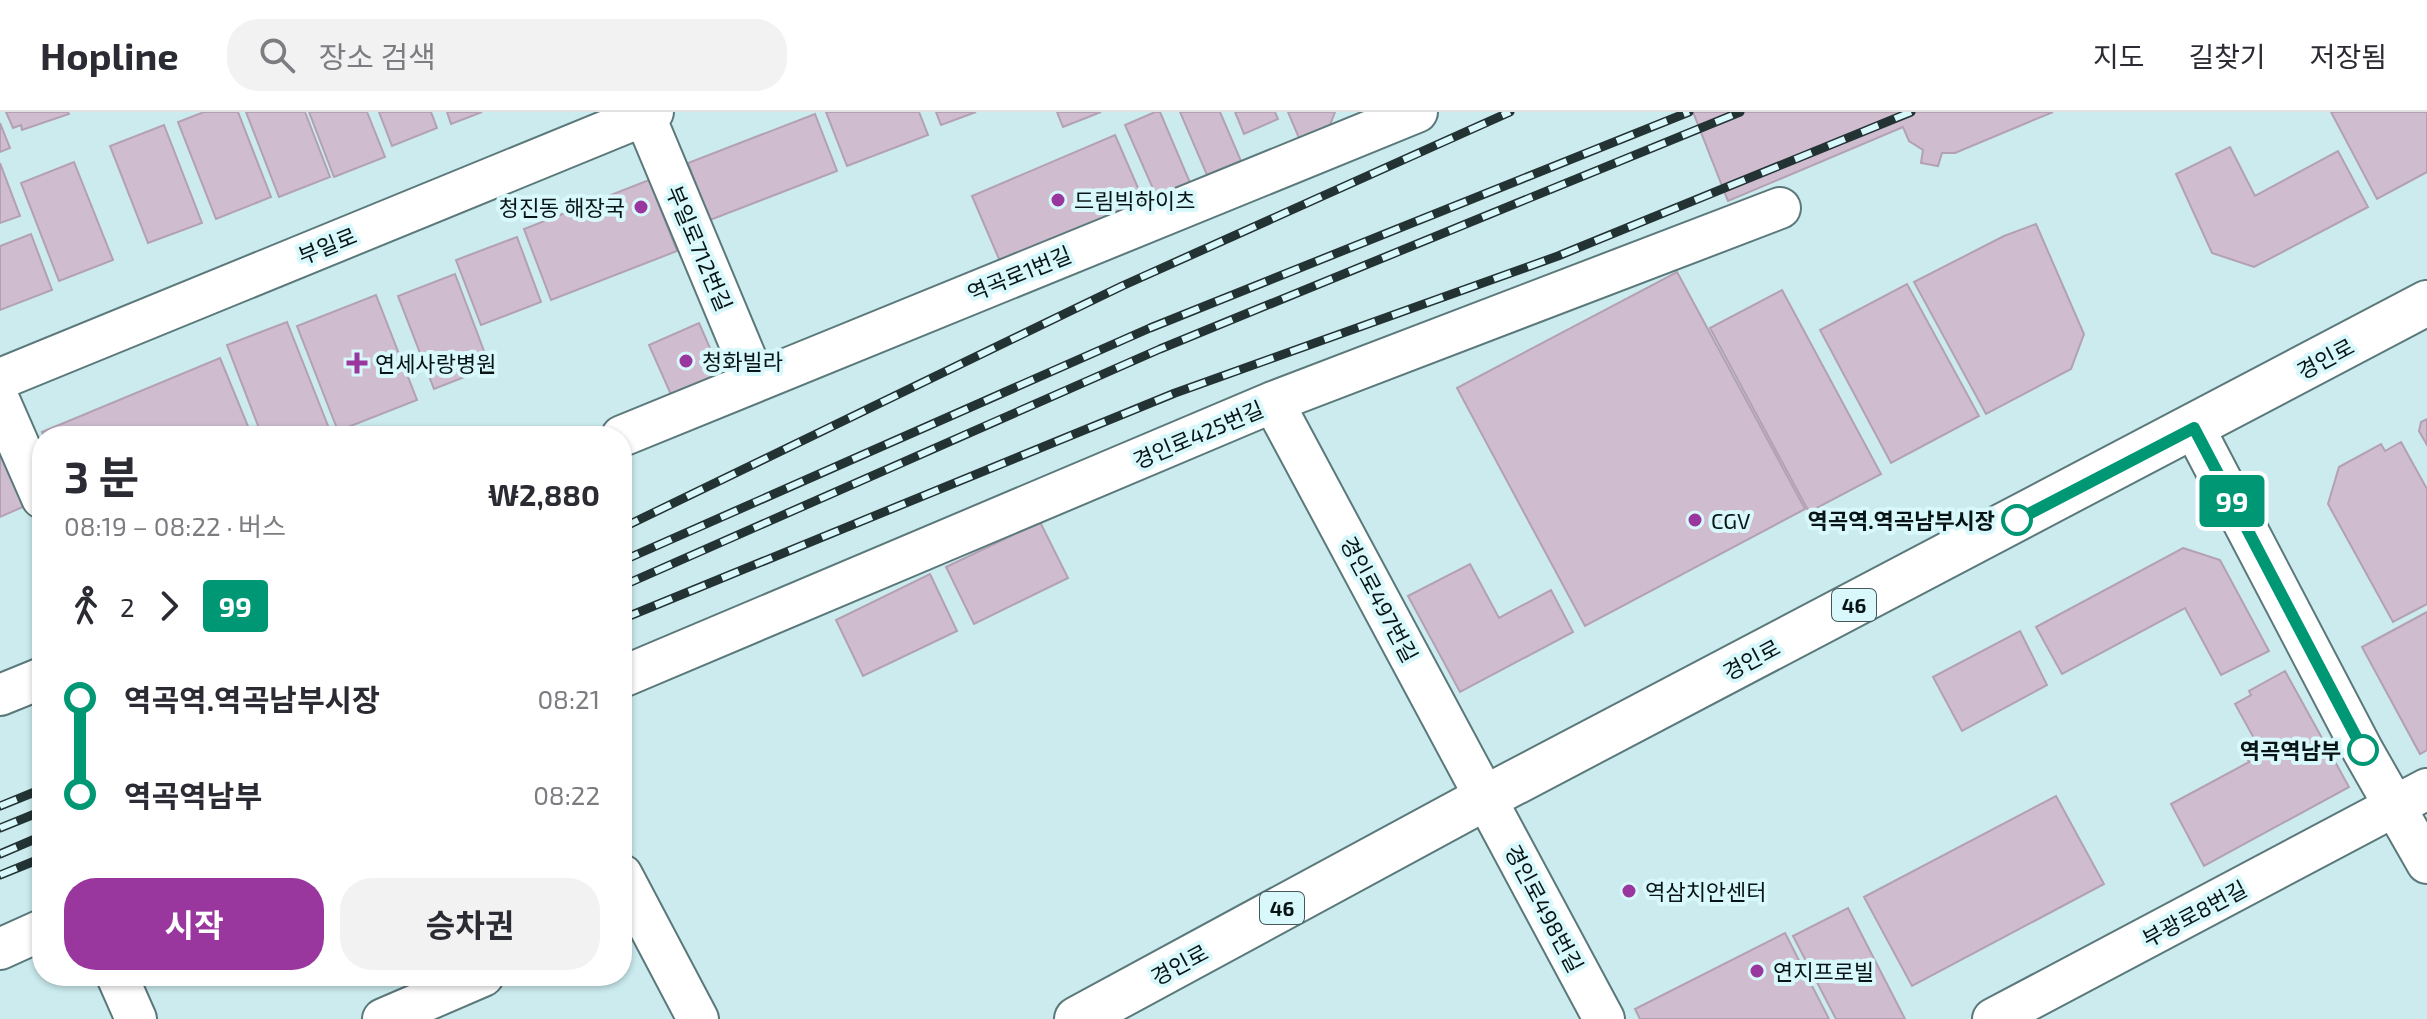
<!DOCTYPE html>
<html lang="ko">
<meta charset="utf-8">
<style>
body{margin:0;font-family:"Exo 2","Noto Sans KR",sans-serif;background:#f2f2f3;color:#2b2b33;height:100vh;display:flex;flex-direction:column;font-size:30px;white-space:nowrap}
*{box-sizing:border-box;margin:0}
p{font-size:26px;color:#7c7c81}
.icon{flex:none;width:44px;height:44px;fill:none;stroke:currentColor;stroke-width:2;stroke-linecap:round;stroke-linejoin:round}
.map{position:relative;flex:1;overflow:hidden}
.side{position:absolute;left:32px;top:314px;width:600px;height:560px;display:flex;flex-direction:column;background:#fff;border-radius:32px;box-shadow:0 2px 6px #0004}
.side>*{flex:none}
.badge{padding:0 16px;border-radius:6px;font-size:28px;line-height:52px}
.map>.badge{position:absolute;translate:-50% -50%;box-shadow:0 0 0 4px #fff}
.legs{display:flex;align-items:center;gap:12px;height:88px;padding:0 32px;font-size:26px}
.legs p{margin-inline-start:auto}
.summary{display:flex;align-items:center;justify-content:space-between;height:136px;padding:0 32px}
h1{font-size:44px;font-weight:700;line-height:60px}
.cta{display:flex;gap:16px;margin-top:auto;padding:16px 32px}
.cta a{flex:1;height:92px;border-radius:32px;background:#99379e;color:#fff;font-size:32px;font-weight:700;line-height:92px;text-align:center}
.cta a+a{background:#f2f2f3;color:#2b2b33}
ul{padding:0 32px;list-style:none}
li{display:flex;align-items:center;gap:28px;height:96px;font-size:30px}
li i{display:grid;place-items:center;width:12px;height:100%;margin:0 10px;background:currentColor}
li i::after{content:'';width:20px;height:20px;margin:-10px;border:6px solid;border-radius:50%;background:#fff}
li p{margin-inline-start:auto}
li:first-child i{background:linear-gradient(#0000 50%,currentColor 0)}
li:last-child i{background:linear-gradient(currentColor 50%,#0000 0)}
header{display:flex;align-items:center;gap:48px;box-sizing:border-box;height:112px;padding:0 40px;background:#fff;border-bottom:2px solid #e1e1e2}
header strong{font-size:38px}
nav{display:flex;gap:44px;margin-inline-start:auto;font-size:28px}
.search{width:560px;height:72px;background:#f2f2f3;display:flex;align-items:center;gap:20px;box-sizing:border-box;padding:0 28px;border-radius:32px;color:#7c7c81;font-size:30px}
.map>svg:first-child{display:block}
.building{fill:#cfbdcf;stroke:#b3a1b3;stroke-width:2}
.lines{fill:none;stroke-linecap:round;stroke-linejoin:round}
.minor-casing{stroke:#5b787a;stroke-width:44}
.major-casing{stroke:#5b787a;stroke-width:48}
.minor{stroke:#fff;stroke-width:40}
.major{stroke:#fff;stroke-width:44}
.rail-casing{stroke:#233233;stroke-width:9}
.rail{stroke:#d8f8fb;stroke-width:6;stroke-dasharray:18;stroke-linecap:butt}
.line-1-casing{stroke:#fff;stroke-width:18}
.line-1{stroke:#009775;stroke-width:12}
.poi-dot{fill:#99379e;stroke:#d8f8fb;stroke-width:3}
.stop-1-dot{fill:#fff;stroke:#009775;stroke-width:4}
.labels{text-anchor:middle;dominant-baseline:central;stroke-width:8;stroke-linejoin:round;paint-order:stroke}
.shield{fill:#d8f8fb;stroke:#46585a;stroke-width:2}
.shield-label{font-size:20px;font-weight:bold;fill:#081415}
.poi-label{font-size:22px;fill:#081415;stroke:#d8f8fb;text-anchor:start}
.street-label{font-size:22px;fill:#081415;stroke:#d8f8fb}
.stop-label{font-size:22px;font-weight:bold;fill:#081415;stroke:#d8f8fb;text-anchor:end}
</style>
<header>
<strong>Hopline</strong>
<div class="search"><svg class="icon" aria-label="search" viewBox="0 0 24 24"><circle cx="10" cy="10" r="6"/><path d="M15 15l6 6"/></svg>장소 검색</div>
<nav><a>지도</a><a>길찾기</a><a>저장됨</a></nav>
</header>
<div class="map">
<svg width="2427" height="907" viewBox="0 0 2427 907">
<rect width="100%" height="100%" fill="#cbebee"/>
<path class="building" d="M6 0H68L69 2 22 18 21 13 13 16Z
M204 0H238L271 85 216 107 178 10Z
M246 0H305L330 65 279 85Z
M309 0H367L385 45 334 65Z
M379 0H431L437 16 392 34Z
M447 0H482L451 12Z
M826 0H919L928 23 847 54Z
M936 0H976L941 13Z
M1057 0H1101L1063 15Z
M1155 0H1160L1191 73 1158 88 1125 13Z
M1180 0H1220L1241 49 1207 63Z
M1235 0H1275L1278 7 1244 22Z
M1288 0H1335L1330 13 1299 26Z
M1693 0H2053L1955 41H1942L1938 54 1921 51 1923 38 1909 29 1903 15 1728 89Z
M2331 0H2427V60L2377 87Z
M815 2 837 59 710 108 688 51Z
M0 11 10 36 0 40Z
M164 13 202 111 148 131 110 34Z
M1115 23 1145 92 1002 154 972 84Z
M2230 35 2255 84 2338 39 2368 95 2254 155 2212 141 2176 62Z
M74 50 113 148 59 169 21 71Z
M0 51 20 104 0 111Z
M649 68 677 139 551 188 524 117Z
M2036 112 2084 222 2071 257 1986 302 1914 170 2004 124Z
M31 122 52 178 0 198V134Z
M517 125 541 190 481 213 456 148Z
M1677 160 1805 397 1585 514 1457 276Z
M455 162 490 255 434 277 398 184Z
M1907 172 1979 304 1891 351 1820 218Z
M1782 178 1881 362 1809 400 1710 216Z
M376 183 417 288 338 319 297 214Z
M287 210 332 324H262L227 233Z
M699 211 723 266 673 287 649 233Z
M220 246 252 324H44L42 320Z
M2427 307V333L2419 319 2421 310Z
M2401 330 2427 377V492L2393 510 2328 392 2339 355 2381 332 2385 339Z
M0 333 25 394 0 405Z
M1040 410 1068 466 974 512 946 455Z
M2183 436 2220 448 2269 539 2221 563 2185 496 2062 562 2036 515Z
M1470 452 1499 506 1551 478 1573 520 1460 580 1408 484Z
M930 462 957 519 863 564 836 508Z
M2427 500V638L2420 642 2362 535Z
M2020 519 2047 573 1962 619 1933 565Z
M2285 559 2349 675 2204 754 2171 692 2249 650 2241 635 2255 628 2235 592 2251 583 2249 579Z
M2056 684 2104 772 1912 874 1864 785Z
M1848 796 1905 907H1836L1793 824Z
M1785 821 1829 907H1640L1635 897Z"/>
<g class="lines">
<g class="minor-casing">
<path id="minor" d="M643 0 755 268
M0 267 653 0
M0 290 42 386
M1273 290 1604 907
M2194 316 2363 639 2427 751
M622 324 1417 0
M622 565 1273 290 1780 96
M0 583 42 566
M622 763 698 907
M0 837 42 818
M117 864 136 907
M383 907 483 864
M1993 907 2427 677"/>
</g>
<g class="major-casing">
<path id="major" d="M1077 907 1487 685 2427 191"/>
</g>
<use href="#minor" class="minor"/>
<use href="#major" class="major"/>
<g class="rail-casing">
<path id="rail" d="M622 416 1122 174 1510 0
M622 449 1150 216 1689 0
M622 474 1160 237 1740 0
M622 507 1175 281 1558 144 1911 0
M0 694 42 677
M0 716 42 699
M0 742 42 724
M0 763 42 746"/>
</g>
<use href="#rail" class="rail"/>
</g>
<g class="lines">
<g class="line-1-casing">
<path id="line-1" d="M2017 408 2194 316 2363 638"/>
</g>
<use href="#line-1" class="line-1"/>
</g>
<g class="poi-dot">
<circle cx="1058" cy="88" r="8"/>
<circle cx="641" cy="95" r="8"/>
<circle cx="686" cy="249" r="8"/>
<path d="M353 239h8v8h8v8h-8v8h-8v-8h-8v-8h8z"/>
<circle cx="1695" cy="408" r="8"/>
<circle cx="1629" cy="779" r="8"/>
<circle cx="1757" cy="859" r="8"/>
</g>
<g class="stop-1-dot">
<circle cx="2017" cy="408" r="14"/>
<circle cx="2363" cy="638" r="14"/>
</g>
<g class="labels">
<g class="shield">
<rect x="1832" y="477" width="44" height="32" rx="6"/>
<rect x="1260" y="780" width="44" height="32" rx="6"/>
</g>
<g class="shield-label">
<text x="1854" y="493">46</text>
<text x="1282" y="796">46</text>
</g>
<g class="poi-label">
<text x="1074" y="88">드림빅하이츠</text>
<text x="625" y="95" text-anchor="end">청진동 해장국</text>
<text x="702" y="249">청화빌라</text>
<text x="375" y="251">연세사랑병원</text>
<text x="1711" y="408">CGV</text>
<text x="1645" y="779">역삼치안센터</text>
<text x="1773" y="859">연지프로빌</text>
</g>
<g class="street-label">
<text transform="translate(327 133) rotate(-22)">부일로</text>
<text transform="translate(700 136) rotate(67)">부일로712번길</text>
<text transform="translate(1019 161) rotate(-22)">역곡로1번길</text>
<text transform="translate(2325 246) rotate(-28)">경인로</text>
<text transform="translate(1198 322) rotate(-23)">경인로425번길</text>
<text transform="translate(1380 487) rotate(62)">경인로497번길</text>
<text transform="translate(1751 547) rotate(-28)">경인로</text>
<text transform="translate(1545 796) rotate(62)">경인로498번길</text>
<text transform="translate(2194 801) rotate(-28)">부광로8번길</text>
<text transform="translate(1179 852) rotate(-28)">경인로</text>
</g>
<g class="stop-label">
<text x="1995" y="408">역곡역.역곡남부시장</text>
<text x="2341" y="638">역곡역남부</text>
</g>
</g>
</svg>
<b class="badge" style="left:2232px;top:389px;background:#009775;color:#fff">99</b>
<section class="side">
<div class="summary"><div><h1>3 분</h1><p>08:19 – 08:22 · 버스</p></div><b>₩2,880</b></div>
<div class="legs"><svg class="icon" aria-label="walk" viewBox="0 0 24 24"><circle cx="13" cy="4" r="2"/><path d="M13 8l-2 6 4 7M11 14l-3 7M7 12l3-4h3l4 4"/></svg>2<svg class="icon" aria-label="forward" viewBox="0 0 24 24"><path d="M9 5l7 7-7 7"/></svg><b class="badge" style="background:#009775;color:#fff">99</b></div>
<ul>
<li><i style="color:#009775"></i><b>역곡역.역곡남부시장</b><p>08:21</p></li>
<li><i style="color:#009775"></i><b>역곡역남부</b><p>08:22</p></li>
</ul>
<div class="cta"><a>시작</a><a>승차권</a></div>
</section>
</div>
